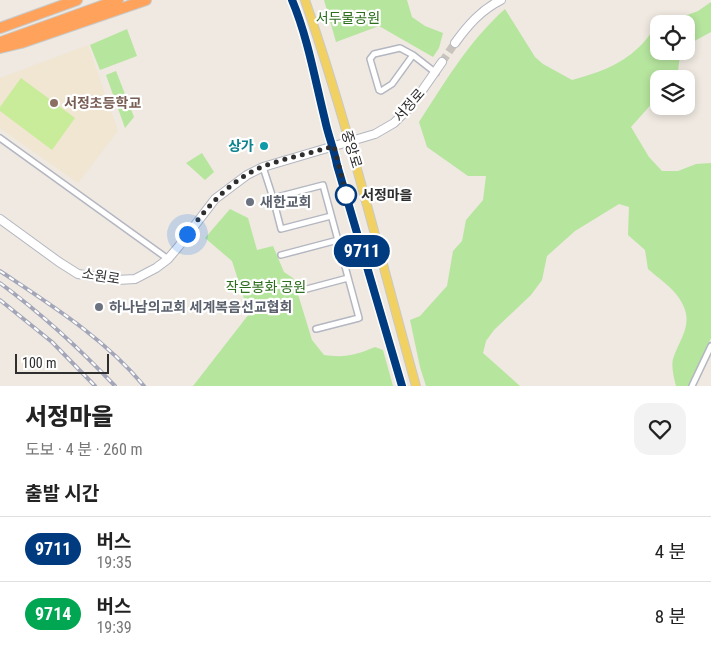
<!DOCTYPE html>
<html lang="ko">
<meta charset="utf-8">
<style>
body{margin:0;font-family:"Roboto Condensed","Noto Sans KR",sans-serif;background:#f2f2f2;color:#222;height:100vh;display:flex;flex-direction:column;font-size:19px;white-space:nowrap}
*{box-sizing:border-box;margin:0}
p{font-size:16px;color:#767676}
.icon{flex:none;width:28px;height:28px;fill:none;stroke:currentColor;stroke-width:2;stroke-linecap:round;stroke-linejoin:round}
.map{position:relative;height:386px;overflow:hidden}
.details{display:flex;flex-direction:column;background:#fff;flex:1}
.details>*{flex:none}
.badge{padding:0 10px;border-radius:16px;font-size:18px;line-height:32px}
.controls{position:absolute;left:650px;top:15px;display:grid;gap:10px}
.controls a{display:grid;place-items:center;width:45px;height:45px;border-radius:10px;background:#fff;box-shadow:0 2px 8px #0003;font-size:25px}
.scale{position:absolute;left:15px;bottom:12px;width:94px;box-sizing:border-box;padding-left:5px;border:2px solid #2e2e2e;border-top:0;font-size:14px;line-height:18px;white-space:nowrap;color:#2e2e2e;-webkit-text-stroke:4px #fff;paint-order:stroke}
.you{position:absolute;width:25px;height:25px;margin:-12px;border:4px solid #fff;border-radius:50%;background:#1a73e8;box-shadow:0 0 0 8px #1a73e833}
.map>.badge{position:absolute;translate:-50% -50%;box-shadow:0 0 0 2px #fff}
h2{padding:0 25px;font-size:19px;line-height:45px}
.round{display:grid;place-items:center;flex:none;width:52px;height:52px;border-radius:15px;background:#f2f2f2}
.headline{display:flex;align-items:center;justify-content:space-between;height:85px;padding:0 25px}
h1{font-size:24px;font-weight:800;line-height:38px}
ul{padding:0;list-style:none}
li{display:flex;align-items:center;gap:15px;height:65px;padding:0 25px;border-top:1px solid #e0e0e0}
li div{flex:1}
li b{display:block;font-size:19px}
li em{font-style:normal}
li .badge{min-width:55px;font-weight:700;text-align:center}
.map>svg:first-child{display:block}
.education{fill:#f0e6d1}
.green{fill:#b6e59e}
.pitch{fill:#c9ec9a}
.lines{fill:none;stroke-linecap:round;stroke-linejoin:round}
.secondary-tunnel{stroke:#c8c4bd;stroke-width:8;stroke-dasharray:8 4;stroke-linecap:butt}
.street-casing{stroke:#b4b7c1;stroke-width:8}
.secondary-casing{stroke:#b4b7c1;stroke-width:10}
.primary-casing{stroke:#c9c9c9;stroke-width:10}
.highway-casing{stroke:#c9c9c9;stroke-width:12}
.street{stroke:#fff;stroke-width:5}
.secondary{stroke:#fff;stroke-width:8}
.primary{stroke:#f2d163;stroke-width:8}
.highway{stroke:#ffa35c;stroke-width:10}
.rail-casing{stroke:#a3a6b8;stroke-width:4}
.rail{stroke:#fff;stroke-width:2;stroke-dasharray:5.5;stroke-linecap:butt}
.line-casing{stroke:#fff;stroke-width:11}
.line{stroke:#003b80;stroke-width:8}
.walk{stroke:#2e2e2e;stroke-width:5;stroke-dasharray:0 9}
.education-dot{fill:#8d6e63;stroke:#fff;stroke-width:2}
.culture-dot{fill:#0f9aa8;stroke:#fff;stroke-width:2}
.stop-dot{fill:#fff;stroke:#003b80;stroke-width:2.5}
.worship-dot{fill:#6b7280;stroke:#fff;stroke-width:2}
.labels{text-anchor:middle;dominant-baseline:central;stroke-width:4.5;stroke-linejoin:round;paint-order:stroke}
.park-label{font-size:14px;fill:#2c6e1b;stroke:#fff}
.education-label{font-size:14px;font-weight:bold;fill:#785e54;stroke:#fff;text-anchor:start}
.street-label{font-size:14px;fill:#2e2e2e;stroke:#fff}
.culture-label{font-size:14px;font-weight:bold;fill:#0d838f;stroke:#fff;text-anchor:end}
.stop-label{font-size:14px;font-weight:bold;fill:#2e2e2e;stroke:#fff;text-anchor:start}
.worship-label{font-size:14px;font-weight:bold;fill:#5b616d;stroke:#fff;text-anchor:start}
</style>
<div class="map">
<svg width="711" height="386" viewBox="0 0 711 386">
<rect width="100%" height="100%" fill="#efe9e1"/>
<path class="education" d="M88 45 118 131 78 183 0 128V78Z"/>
<path class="green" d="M324 0H407L412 17 425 26 443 33 439 48 433 57 379 26 336 42Z
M711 2V32L689 44 686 47V24H663L698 11Z
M505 9 535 57 543 64 572 80C595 74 621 65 638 48 645 42 650 34 655 27L659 25V51H683C677 60 680 69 676 79H659V98L656 99 631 127 649 157 662 171H678L696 164 711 163V338L690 386H676C674 378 671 367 673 359 680 337 696 323 679 298 671 286 658 278 648 269L645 250 628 235 629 207 619 204 575 231 547 256 542 280 531 295 494 330 486 341 483 353 520 386H426L420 367 410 320 420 316 447 286 453 251 462 241 466 220 483 200 486 176H468L427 147 419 122C445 82 469 41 505 9Z
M127 29 137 56 100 70 90 45Z
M116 71 134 117 125 128 106 75Z
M202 153 214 172 205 180 186 163Z
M230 209 248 218 257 250 273 246 284 272 293 278 312 340 324 355C345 358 356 355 375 347L383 350 393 386H193L249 314 232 261 205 238Z"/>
<path class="pitch" d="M21 78 75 118 52 150 0 111V107Z"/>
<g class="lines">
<path class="secondary-tunnel" d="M442 62 455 43"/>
<g class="street-casing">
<path id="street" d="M413 55 392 84 381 91 379 90 370 59 374 54 400 48 413 55 436 73
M0 138 168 259
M263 167 273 198 323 185 359 318 316 329
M273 198 281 229 331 216
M281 255 338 240
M303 290 348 278
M692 386 711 346"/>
</g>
<g class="secondary-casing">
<path id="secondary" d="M455 43C468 25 481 10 501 0
M0 219 59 262 78 274 117 280 135 279 156 268 168 259 179 246 215 199 247 175 263 167 375 134 394 123 412 105 442 62"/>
</g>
<g class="primary-casing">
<path id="primary" d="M292 0C308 37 315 77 324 116 328 133 334 148 337 165L402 386
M305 0C349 127 380 257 416 386"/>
</g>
<g class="highway-casing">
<path id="highway" d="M0 28 77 0
M1 42 118 0
M0 48 21 43 146 0"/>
</g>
<use href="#street" class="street"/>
<use href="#secondary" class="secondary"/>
<use href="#primary" class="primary"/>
<use href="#highway" class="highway"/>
<g class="rail-casing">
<path id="rail" d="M0 271C51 305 104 338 144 386
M0 283C42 314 79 348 115 386
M0 300 52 342 95 386"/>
</g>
<use href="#rail" class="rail"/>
</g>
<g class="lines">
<g class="line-casing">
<path id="line" d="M292 0C308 38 315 80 325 120 328 135 334 149 337 165L402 386"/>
</g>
<use href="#line" class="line"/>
<path class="walk" d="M187 234C207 207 231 179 264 166 286 158 311 153 334 146L348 202 346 195"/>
</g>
<circle class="education-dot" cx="54" cy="103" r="5"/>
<circle class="culture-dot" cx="264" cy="146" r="5"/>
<circle class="stop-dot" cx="346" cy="195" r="10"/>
<g class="worship-dot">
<circle cx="250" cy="202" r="5"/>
<circle cx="99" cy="307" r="5"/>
</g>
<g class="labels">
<g class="park-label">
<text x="348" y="18">서두물공원</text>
<text x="266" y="287">작은봉화 공원</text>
</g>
<g class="education-label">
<text x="64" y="103">서정초등학교</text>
</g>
<g class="street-label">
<text transform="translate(409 105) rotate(-49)">서정로</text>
<text transform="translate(352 149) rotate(73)">중앙로</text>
<text transform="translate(101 276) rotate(9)">소원로</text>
</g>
<g class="culture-label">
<text x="254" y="146">상가</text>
</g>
<g class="stop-label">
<text x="361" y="195">서정마을</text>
</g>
<g class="worship-label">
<text x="260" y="202">새한교회</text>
<text x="109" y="307">하나남의교회 세계복음선교협회</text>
</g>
</g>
</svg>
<div class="controls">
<a><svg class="icon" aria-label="locate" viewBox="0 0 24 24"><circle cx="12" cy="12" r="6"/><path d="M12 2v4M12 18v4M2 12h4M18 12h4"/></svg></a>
<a><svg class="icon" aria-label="layers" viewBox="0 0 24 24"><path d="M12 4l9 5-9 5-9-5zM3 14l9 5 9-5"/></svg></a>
</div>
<div class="scale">100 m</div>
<div class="you" style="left:187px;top:234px"></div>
<b class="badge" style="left:362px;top:251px;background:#003b80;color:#fff">9711</b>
</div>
<section class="details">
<div class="headline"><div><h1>서정마을</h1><p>도보 · 4 분 · 260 m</p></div><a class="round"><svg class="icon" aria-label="heart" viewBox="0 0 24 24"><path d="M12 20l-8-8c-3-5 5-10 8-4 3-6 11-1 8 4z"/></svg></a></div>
<h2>출발 시간</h2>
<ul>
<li><span class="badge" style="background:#003b80;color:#fff">9711</span><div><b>버스</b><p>19:35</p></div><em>4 분</em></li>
<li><span class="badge" style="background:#00a651;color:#fff">9714</span><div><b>버스</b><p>19:39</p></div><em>8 분</em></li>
</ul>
</section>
